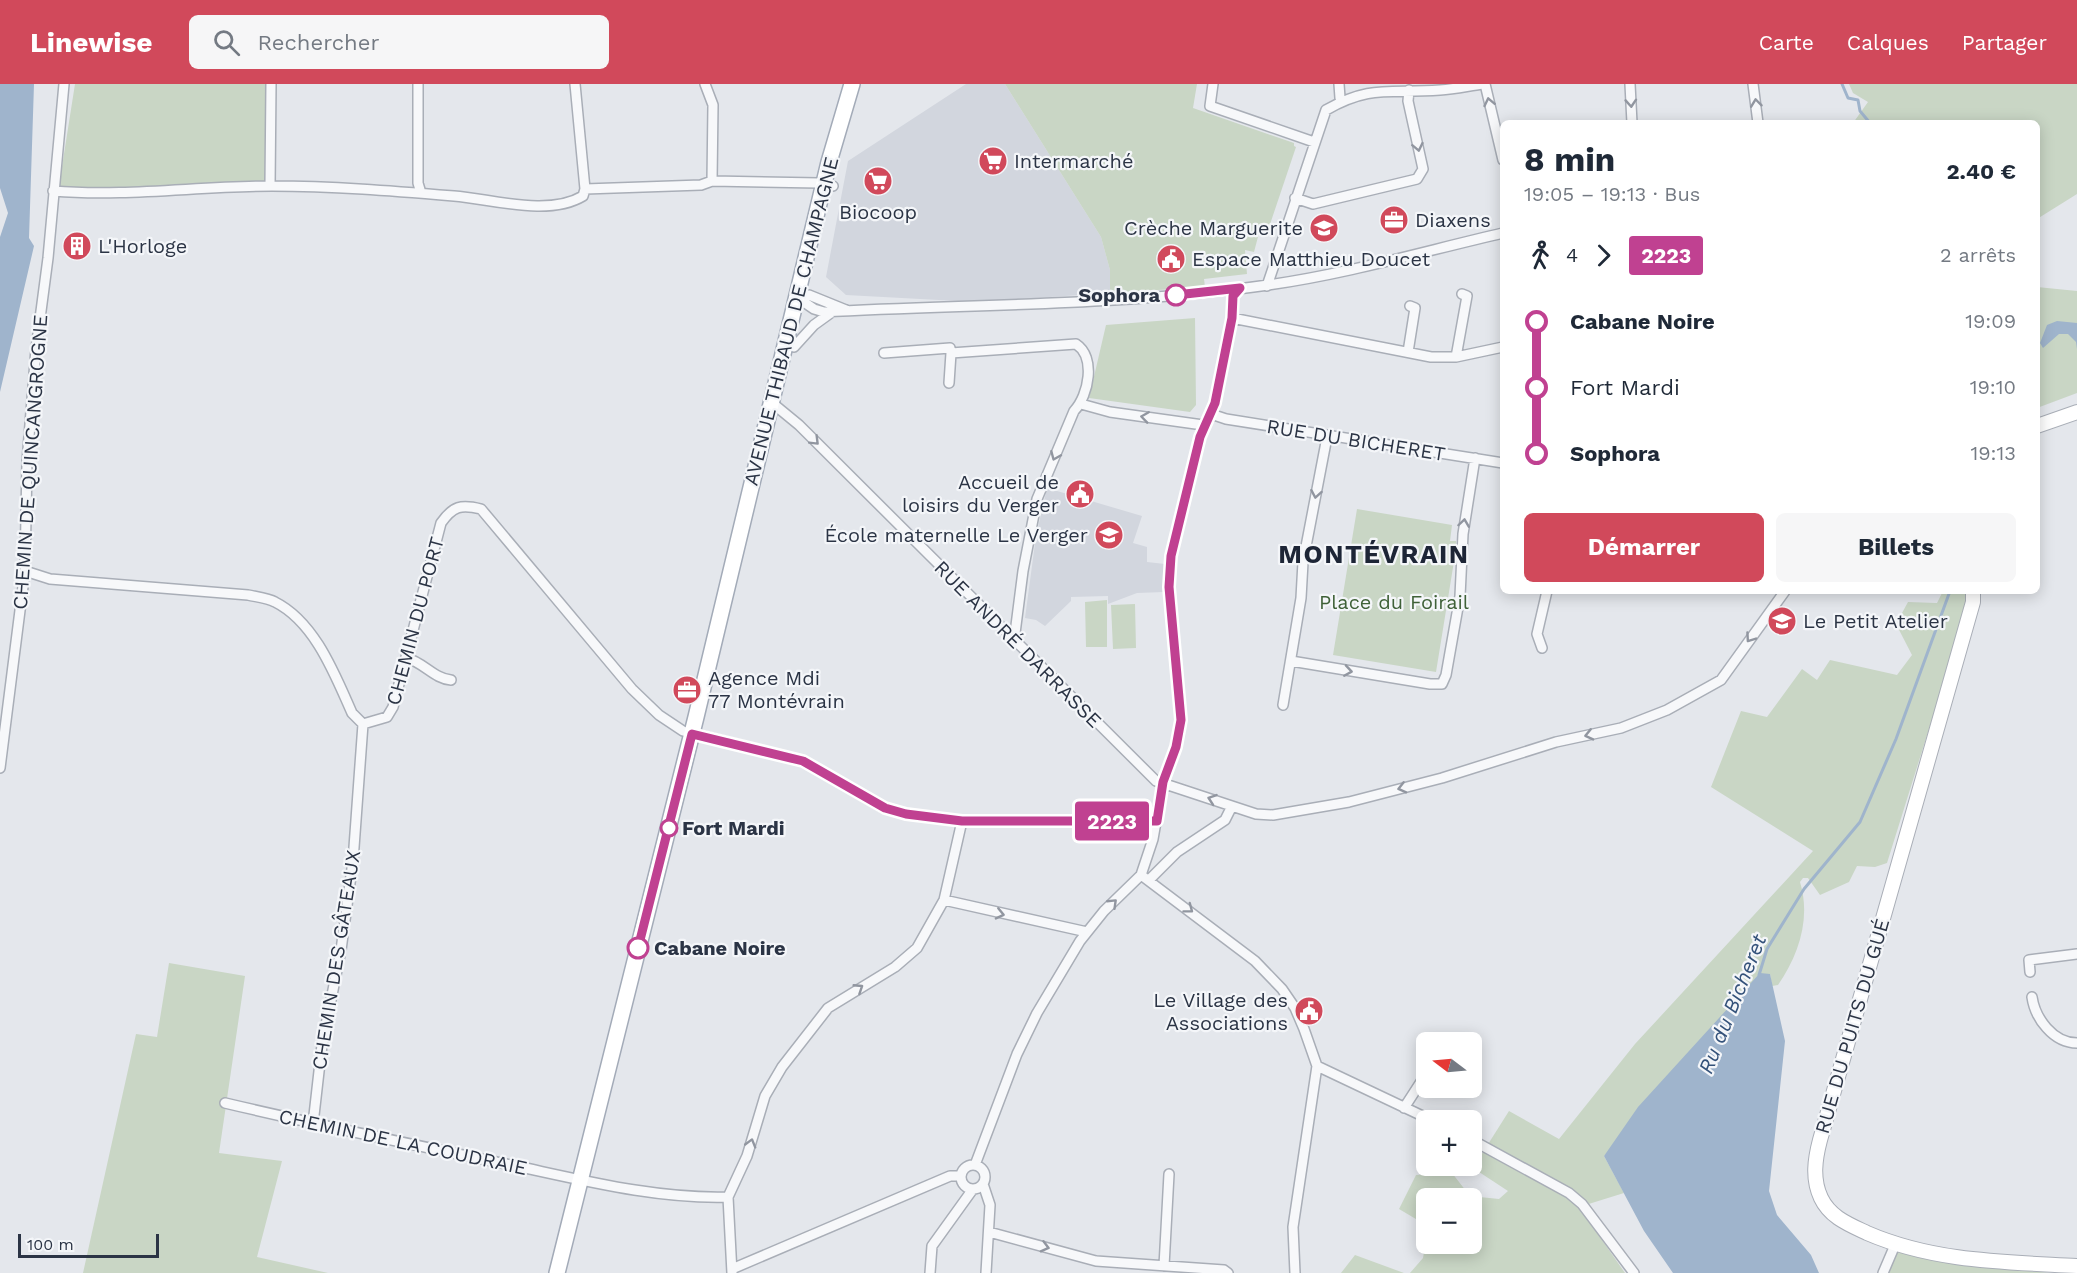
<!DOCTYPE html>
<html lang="fr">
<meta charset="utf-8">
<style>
body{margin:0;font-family:"Work Sans",sans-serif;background:#f6f6f7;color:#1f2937;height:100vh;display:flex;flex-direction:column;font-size:22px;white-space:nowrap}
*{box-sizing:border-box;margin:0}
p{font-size:20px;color:#747a83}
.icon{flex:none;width:33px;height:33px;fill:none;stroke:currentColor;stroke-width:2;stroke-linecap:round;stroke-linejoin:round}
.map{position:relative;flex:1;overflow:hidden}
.side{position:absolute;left:1500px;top:36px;width:540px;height:474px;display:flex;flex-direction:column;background:#fff;border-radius:9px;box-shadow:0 3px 15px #0003}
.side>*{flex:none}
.badge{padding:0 12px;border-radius:4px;font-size:21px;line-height:39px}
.needle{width:39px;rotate:286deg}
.fabs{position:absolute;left:1416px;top:948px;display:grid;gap:12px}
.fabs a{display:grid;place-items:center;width:66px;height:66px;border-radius:9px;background:#fff;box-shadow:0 3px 15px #0003;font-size:30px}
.scale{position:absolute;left:18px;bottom:15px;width:141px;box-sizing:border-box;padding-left:6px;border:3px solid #2b3445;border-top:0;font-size:16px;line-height:21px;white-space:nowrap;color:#2b3445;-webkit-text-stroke:4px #f4f6f9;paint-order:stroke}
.map>.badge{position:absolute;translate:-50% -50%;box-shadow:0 0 0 3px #fff}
.legs{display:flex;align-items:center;gap:9px;height:66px;padding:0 24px;font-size:20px}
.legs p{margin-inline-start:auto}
.headline{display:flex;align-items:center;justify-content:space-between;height:102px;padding:0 24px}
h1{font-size:33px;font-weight:700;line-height:45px}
.cta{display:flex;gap:12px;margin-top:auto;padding:12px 24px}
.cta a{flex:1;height:69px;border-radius:9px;background:#d1495b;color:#fff;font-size:24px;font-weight:700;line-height:69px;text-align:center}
.cta a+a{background:#f6f6f7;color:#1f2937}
ul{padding:0 24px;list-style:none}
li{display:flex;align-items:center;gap:21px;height:66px;font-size:22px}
li i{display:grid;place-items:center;width:9px;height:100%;margin:0 8px;background:currentColor}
li i::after{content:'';width:15px;height:15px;margin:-8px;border:4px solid;border-radius:50%;background:#fff}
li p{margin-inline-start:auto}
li:first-child i{background:linear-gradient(#0000 50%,currentColor 0)}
li:last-child i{background:linear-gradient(currentColor 50%,#0000 0)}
header{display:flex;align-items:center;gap:36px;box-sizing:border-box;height:84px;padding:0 30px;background:#d1495b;color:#fff}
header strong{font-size:28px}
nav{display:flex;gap:33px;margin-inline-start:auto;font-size:21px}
.search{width:420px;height:54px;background:#f6f6f7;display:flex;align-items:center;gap:15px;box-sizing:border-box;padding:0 21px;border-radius:9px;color:#747a83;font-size:22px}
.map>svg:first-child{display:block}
.built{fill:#d2d6de}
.green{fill:#c9d6c5}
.water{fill:#9fb4cc}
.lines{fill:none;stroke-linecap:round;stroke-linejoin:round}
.stream{stroke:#9fb4cc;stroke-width:3}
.minor-casing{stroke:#a9aeb7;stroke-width:12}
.secondary-casing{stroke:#a9aeb7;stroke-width:16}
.primary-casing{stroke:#a3abb8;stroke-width:18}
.minor{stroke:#f7f8fa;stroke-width:9}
.secondary{stroke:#fff;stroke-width:14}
.primary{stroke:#fff;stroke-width:15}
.oneway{stroke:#9196a0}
.line-1-casing{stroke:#fff;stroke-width:14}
.line-1{stroke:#c04191;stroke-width:9}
.stop-1-dot{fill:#fff;stroke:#c04191;stroke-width:3}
.labels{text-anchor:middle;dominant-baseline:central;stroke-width:4.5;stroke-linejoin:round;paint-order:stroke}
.poi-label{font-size:20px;fill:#2b3445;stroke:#f4f6f9;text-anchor:start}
.stop-label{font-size:20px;font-weight:bold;fill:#2b3445;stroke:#f4f6f9;text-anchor:start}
.street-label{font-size:20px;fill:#2b3445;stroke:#f4f6f9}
.park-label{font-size:20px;fill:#3f6138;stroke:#f4f6f9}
.water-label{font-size:21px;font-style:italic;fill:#34527a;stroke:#f4f6f9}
.district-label{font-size:26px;font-weight:bold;letter-spacing:1.5px;fill:#1d2536;stroke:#f4f6f9}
</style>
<header>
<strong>Linewise</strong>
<div class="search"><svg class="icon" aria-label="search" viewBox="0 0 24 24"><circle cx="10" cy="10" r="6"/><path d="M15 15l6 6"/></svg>Rechercher</div>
<nav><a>Carte</a><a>Calques</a><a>Partager</a></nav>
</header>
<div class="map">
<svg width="2077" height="1189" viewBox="0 0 2077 1189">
<rect width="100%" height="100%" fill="#e4e7ec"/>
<path class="built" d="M966 0H1005L1101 153 1110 186V209L976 218 846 211 826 193 848 77Z
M1047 404 1142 432 1133 459 1147 463V478L1165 480 1164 508 1137 509 1108 520V512L1071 513V517L1045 542 1036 536 1025 534 1036 452Z"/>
<path class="green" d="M75 0H267L270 102 58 108Z
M1005 0H1197L1193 24 1294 59V62L1296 63 1266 152 1259 149 1254 168 1245 166 1247 190 1204 195 1205 203 1110 209V186L1101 153Z
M1849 0H2077V110L2037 135V39H1853L1868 18 1853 9Z
M2037 203 2077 207V309L2037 324Z
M1195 234 1196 321 1190 328 1089 314 1106 241Z
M1357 425 1452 441 1450 457H1456V465L1436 588 1333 571Z
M1943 507H1969V517L1887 779 1875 783 1857 782 1849 798 1820 811 1808 794H1803L1800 798C1811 834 1799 871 1778 901L1772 902 1770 890 1604 1072 1624 1109 1579 1123 1625 1189H1410L1423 1174 1426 1157V1160H1472V1114H1426V1141L1399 1125 1416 1091 1452 1089 1470 1112 1499 1115 1508 1107 1473 1084 1509 1027 1559 1055 1635 960 1813 767 1711 703 1741 627 1767 633 1802 585 1817 596 1830 576 1897 591 1912 571 1896 540 1908 518 1937 519Z
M1107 516V563H1086L1085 518Z
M1135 520 1136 564 1113 565 1111 521Z
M169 879 245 892 219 1069 282 1077 257 1173 328 1189H83L136 950 157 953Z
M1896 1168 1969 1181 2050 1189H1887Z
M1355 1171 1404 1189H1341Z"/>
<path class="water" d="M0 0H34L29 154 34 162 0 308V153L8 129 0 104Z
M2057 237 2077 239V265L2076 258 2068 250H2059L2043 264 2040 259 2047 241Z
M1760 889 1770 890 1785 957 1769 1107 1777 1131 1811 1171 1819 1189H1673L1644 1147 1604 1072 1638 1023Z"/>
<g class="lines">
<path class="stream" d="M1842 0 1848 14 1858 16 1860 27 1870 39
M1759 891 1767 865 1804 805 1860 738 1896 655 1950 507"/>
<g class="minor-casing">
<path id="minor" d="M418 0V99L421 109
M575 0 585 105
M705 0 713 21 712 97
M1213 0 1210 22 1314 58
M1339 0 1340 14
M1485 0 1503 76
M1630 0 1632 39
M1753 0 1758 39
M270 102 271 0
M53 107C126 113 199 102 272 102 332 102 393 107 454 112 492 115 548 133 583 112L585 105 701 101 712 97 819 99 833 102
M1295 114 1313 120 1417 95 1423 85 1408 17 1409 6
M1267 202 1326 26C1371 0 1391 10 1440 6 1454 5 1468 2 1482 0
M798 214 814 225 824 228C972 220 1121 222 1268 201 1347 190 1425 167 1503 149
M798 214 809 211 846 226
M1232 234 1431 273H1456L1503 263
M794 263 814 241 832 228
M1408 268 1415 224 1410 222
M884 269 950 264 951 269 1076 260C1096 273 1089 311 1074 327L1037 415 1023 487 1014 557
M1456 273 1467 212 1462 210
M949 299 951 269
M771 318 799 341 1156 697 1256 730 1273 731 1349 718 1442 694 1556 658 1621 644 1667 626 1721 596 1785 507
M1081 320 1110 328 1203 341
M1211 330 1226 335 1503 379
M25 487 50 495 248 511C257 513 268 514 275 518 315 538 335 591 352 629L363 640 387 633 393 623 441 439C453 422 461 420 481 425L632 605 659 631 683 647 803 677 884 724 906 730 962 737H1157
M1542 564 1537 550 1547 507
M407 574C424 579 435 595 451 596
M1291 577 1430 600H1442L1446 591 1460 512 1463 450 1475 374
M1283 621 1301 514 1303 478 1327 353
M0 684 25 487 27 378 36 265 48 174 64 0
M1141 791 1255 877 1282 905 1295 924 1304 945 1317 982 1293 1143 1295 1189
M1149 796 1177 768 1225 736 1232 722
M944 816 1087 848
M2030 888 2029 876 2077 870
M2032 913C2035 934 2053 959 2077 959
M1448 958 1451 955
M1317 982 1431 1036
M225 1019C322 1042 419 1062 516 1082 586 1097 657 1115 728 1113
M1404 1024 1426 990
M313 1040 322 961 341 866 353 777 363 640
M1472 1056 1569 1109 1582 1120 1634 1189
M961 1093a12 12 0 1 1 24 0a12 12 0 1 1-24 0Z
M975 1081 1017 970 1037 929 1080 857 1104 827 1141 791 1153 755 1163 698 1176 663 1181 636 1169 503 1171 473 1200 353 1215 319 1232 234 1233 212 1240 204
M983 1100 990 1121 986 1189
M989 1148 1096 1177 1224 1186 1228 1189
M1164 1182 1169 1090
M732 1185 950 1092H961
M732 1189 728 1113 747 1072 765 1012 782 983 828 924 895 883 917 864 944 816 962 737
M930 1189 932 1162 973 1105
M1883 1189 1895 1161"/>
</g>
<g class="secondary-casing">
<path id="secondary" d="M2037 342 2077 328
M1973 507V518L1820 1056C1815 1075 1812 1095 1821 1114 1830 1133 1848 1140 1867 1149 1934 1178 2005 1178 2077 1182"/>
</g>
<g class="primary-casing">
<path id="primary" d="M557 1189 696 633 829 78 852 0"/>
</g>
<use href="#minor" class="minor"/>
<use href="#secondary" class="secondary"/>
<use href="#primary" class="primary"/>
</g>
<defs><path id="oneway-chevron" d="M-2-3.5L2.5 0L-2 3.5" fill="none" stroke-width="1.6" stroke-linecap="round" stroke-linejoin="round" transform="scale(1.5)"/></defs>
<g class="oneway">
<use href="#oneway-chevron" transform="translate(1489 18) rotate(-102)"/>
<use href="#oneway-chevron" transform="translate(1631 19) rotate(86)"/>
<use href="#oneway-chevron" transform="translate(1756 19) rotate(-97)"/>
<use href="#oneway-chevron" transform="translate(1418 63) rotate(78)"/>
<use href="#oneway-chevron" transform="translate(1145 333) rotate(-172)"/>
<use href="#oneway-chevron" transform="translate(815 357) rotate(45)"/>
<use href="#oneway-chevron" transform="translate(1055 372) rotate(113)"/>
<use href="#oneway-chevron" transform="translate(1316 410) rotate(100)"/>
<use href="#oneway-chevron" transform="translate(1464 439) rotate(-82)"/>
<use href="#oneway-chevron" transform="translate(1750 554) rotate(125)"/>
<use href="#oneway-chevron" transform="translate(1348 587) rotate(9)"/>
<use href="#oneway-chevron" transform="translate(1589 651) rotate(167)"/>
<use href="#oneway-chevron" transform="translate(1402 704) rotate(166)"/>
<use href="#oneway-chevron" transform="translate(1212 715) rotate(-161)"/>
<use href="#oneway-chevron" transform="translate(1113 819) rotate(-44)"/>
<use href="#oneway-chevron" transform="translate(1189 825) rotate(37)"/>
<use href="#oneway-chevron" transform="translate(1000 830) rotate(13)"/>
<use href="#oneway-chevron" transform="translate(859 904) rotate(-33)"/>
<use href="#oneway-chevron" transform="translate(751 1059) rotate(-74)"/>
<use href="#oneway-chevron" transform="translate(1045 1163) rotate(15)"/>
</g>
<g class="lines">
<g class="line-1-casing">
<path id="line-1" d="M638 864 692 650 803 677 885 724 906 730 962 737H1157L1163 698 1176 663 1181 636 1169 503 1171 472 1200 353 1215 319 1232 234 1233 212 1240 204 1176 211"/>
</g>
<use href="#line-1" class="line-1"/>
</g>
<defs>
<g id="supermarket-disc" transform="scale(1.5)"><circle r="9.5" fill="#d1495b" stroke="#f4f6f9"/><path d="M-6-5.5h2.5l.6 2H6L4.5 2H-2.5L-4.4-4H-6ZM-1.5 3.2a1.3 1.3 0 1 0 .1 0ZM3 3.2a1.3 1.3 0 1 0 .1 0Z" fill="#fff"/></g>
<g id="office-disc" transform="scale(1.5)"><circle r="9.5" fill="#d1495b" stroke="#f4f6f9"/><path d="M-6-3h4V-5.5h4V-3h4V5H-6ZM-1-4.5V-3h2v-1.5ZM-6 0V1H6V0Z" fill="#fff"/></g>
<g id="school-disc" transform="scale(1.5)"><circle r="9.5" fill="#d1495b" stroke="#f4f6f9"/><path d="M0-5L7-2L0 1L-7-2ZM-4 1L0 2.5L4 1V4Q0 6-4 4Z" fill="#fff"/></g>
<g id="building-disc" transform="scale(1.5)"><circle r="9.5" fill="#d1495b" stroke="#f4f6f9"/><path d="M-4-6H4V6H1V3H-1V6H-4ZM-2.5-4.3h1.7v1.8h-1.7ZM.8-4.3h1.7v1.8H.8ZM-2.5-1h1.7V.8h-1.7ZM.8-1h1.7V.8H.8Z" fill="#fff"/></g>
<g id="civic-disc" transform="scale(1.5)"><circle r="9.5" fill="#d1495b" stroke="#f4f6f9"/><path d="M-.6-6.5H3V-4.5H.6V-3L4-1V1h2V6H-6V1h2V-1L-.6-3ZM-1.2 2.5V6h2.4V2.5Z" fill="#fff"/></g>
</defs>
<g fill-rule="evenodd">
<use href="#supermarket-disc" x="993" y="77"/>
<use href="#supermarket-disc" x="878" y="97"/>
<use href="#office-disc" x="1394" y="136"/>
<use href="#school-disc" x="1324" y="144"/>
<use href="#building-disc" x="77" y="162"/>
<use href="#civic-disc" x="1171" y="175"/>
<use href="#civic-disc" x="1080" y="410"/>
<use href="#school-disc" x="1109" y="451"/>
<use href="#school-disc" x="1782" y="537"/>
<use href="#office-disc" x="687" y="606"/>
<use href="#civic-disc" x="1309" y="927"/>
</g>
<g class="stop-1-dot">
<circle cx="1176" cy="211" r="10"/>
<circle cx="669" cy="744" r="8"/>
<circle cx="638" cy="864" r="10"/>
</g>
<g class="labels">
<g class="poi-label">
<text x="1014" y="77">Intermarché</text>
<text x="878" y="128" text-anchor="middle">Biocoop</text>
<text x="1415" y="136">Diaxens</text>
<text x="1303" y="144" text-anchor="end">Crèche Marguerite</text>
<text x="98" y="162">L'Horloge</text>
<text x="1192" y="175">Espace Matthieu Doucet</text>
<text x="1059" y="398" text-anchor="end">Accueil de<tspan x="1059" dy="23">loisirs du Verger</tspan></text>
<text x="1088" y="451" text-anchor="end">École maternelle Le Verger</text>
<text x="1803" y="537">Le Petit Atelier</text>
<text x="708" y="594">Agence Mdi<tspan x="708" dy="23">77 Montévrain</tspan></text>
<text x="1288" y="916" text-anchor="end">Le Village des<tspan x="1288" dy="23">Associations</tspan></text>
</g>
<g class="stop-label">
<text x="1160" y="211" text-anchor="end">Sophora</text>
<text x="682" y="744">Fort Mardi</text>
<text x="654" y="864">Cabane Noire</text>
</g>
<g class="street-label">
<text transform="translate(791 237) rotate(-76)">AVENUE THIBAUD DE CHAMPAGNE</text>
<text transform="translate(1356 356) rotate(9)">RUE DU BICHERET</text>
<text transform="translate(30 378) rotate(-86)">CHEMIN DE QUINCANGROGNE</text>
<text transform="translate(415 537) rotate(-75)">CHEMIN DU PORT</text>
<text transform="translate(1018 560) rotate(45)">RUE ANDRÉ DARRASSE</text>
<text transform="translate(336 876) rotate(-81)">CHEMIN DES GÂTEAUX</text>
<text transform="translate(1852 942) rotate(-74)">RUE DU PUITS DU GUÉ</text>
<text transform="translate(403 1058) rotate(12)">CHEMIN DE LA COUDRAIE</text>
</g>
<g class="park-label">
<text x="1394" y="518">Place du Foirail</text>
</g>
<g class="water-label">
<text transform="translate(1732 920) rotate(-68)">Ru du Bicheret</text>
</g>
<g class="district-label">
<text x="1374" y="470">MONTÉVRAIN</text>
</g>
</g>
</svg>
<div class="fabs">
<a><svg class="needle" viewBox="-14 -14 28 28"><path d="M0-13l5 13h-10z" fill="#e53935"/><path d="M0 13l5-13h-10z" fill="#747a83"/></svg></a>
<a>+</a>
<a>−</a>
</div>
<div class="scale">100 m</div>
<b class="badge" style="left:1112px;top:737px;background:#c04191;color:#fff">2223</b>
<section class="side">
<div class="headline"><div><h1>8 min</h1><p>19:05 – 19:13 · Bus</p></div><b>2.40 €</b></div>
<div class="legs"><svg class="icon" aria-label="walk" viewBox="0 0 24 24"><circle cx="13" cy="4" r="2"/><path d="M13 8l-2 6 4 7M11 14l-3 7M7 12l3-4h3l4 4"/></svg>4<svg class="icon" aria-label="forward" viewBox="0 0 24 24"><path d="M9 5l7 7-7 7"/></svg><b class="badge" style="background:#c04191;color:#fff">2223</b><p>2 arrêts</p></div>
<ul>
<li><i style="color:#c04191"></i><b>Cabane Noire</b><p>19:09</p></li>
<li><i style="color:#c04191"></i><span>Fort Mardi</span><p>19:10</p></li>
<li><i style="color:#c04191"></i><b>Sophora</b><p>19:13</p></li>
</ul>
<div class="cta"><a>Démarrer</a><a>Billets</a></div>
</section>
</div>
